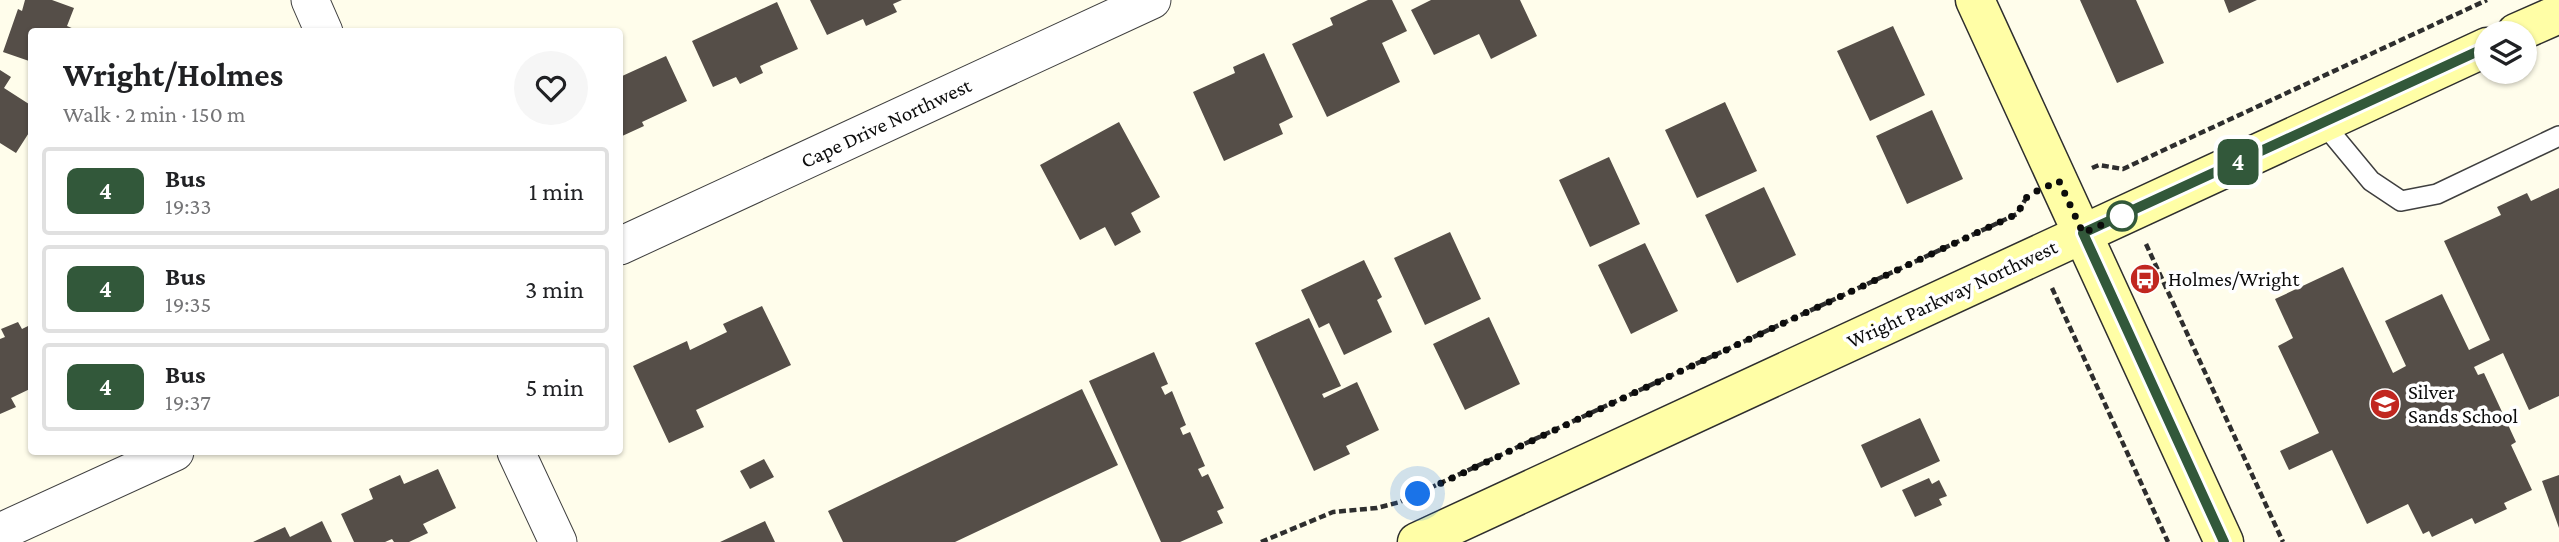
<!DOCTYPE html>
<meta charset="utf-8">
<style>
body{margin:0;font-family:"Crimson Pro",serif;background:#f6f6f6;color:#202124;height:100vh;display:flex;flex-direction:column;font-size:26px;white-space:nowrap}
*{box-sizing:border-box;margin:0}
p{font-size:23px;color:#757577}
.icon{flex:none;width:38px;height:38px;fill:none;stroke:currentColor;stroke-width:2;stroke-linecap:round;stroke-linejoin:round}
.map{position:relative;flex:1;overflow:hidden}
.panel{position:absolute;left:28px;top:28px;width:595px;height:427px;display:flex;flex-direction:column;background:#fff;border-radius:7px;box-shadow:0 2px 5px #0004}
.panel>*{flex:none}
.badge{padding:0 14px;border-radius:10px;font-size:24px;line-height:46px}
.buttons{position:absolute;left:2474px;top:21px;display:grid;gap:14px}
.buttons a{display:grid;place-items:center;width:63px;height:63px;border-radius:50%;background:#fff;box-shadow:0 2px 5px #0004;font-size:35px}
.you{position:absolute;width:35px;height:35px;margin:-18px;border:5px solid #fff;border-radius:50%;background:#1a73e8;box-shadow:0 0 0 10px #1a73e833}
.map>.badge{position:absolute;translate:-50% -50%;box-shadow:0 0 0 4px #fff}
.round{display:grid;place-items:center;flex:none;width:74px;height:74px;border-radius:37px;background:#f6f6f6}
.overview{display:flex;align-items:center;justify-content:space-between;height:119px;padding:0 35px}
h1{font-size:33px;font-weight:700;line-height:52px}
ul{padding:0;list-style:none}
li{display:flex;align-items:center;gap:21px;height:88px;margin:0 14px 10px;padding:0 21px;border:4px solid #e0e0e0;border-radius:7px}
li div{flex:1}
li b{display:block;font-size:26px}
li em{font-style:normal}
li .badge{min-width:77px;font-weight:700;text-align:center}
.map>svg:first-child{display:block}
.building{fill:#554e48}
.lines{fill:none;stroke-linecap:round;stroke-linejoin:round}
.lane-casing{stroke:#3f3f3f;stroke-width:22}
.street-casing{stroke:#3f3f3f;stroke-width:39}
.secondary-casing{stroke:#2e2e2e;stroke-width:41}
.path{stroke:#2e2e2e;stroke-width:4.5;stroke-dasharray:7 3.5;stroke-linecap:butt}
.lane{stroke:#fff;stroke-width:19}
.street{stroke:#fff;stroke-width:37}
.secondary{stroke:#fffea6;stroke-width:38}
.line-casing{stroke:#fff;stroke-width:16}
.line{stroke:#32583a;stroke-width:10}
.walk{stroke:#0c0c0c;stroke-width:7;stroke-dasharray:0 12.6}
.stop-dot{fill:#fff;stroke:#32583a;stroke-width:3.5}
.labels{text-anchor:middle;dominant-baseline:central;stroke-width:7;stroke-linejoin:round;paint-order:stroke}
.street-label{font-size:21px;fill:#0c0c0c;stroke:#fff}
.poi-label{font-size:21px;fill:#0c0c0c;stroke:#fff;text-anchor:start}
</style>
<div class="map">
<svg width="2559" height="542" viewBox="0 0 2559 542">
<rect width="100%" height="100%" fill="#fffdeb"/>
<path class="building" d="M25 0H52L74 8 67 26 81 32H32V62L3 52 18 9 22 11Z
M810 0H902L893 4 897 12 866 26 863 19 827 35Z
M1368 0H1392L1407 31 1382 43 1400 82 1327 117 1292 44 1333 25 1330 18Z
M1431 0H1520L1537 36 1491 59 1479 34 1434 55 1411 10Z
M2080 0H2136L2164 63 2117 83Z
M2224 0H2257L2229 13Z
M777 2 798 49 760 66 763 73 740 84 736 77 713 87 692 41Z
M1893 26 1925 95 1870 121 1837 51Z
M1264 53 1293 117 1279 124 1283 134 1224 161 1193 92 1235 73 1233 67Z
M666 56 687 101 642 122 644 126 620 137V77Z
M0 70 11 77 4 88 32 106V128L16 153 0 143Z
M1725 102 1757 171 1697 198 1665 130Z
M1932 110 1963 179 1907 204 1876 136Z
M1119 122 1160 197 1131 213 1141 232 1115 246 1105 227 1080 240 1040 165Z
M1609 157 1640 224 1590 247 1559 180Z
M1764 187 1796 255 1737 283 1705 215Z
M2559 188V396L2529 410 2503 353 2474 367 2478 375 2484 373 2516 442 2511 445 2532 490 2504 503 2507 509 2475 524 2472 518 2432 537 2429 531 2423 534 2408 504 2367 524 2332 450 2289 470 2280 451 2319 433 2278 346 2293 338 2275 299 2343 267 2393 373 2406 366 2385 321 2442 294 2469 350 2490 340 2444 241 2501 215 2497 207 2527 193 2531 201Z
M1450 232 1481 299 1425 325 1394 258Z
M1645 243 1678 311 1631 334 1598 265Z
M1364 260 1382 297 1377 300 1392 332 1344 355 1329 323 1319 328 1301 290Z
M762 306 791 365 696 410 704 427 669 443 633 366 687 341 690 350 727 332 723 324Z
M1489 317 1520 384 1465 410 1433 344Z
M1309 318 1341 386 1322 394 1324 398 1357 382 1379 430 1346 446 1350 454 1314 471 1255 343Z
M18 322 22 329 32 324V388L11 398 16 407 0 414V339L5 337 1 329Z
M1154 352 1168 384 1161 387 1165 395 1172 391 1186 425 1180 428 1183 435 1190 432 1205 466 1198 469 1202 477 1208 474 1224 508 1217 511 1223 523 1180 542H1161L1089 381Z
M1082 389 1118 465 955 542H843L828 511Z
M1920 418 1940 461 1881 488 1861 445Z
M764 459 774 477 750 489 740 471Z
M438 469 456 508 423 524 428 533 409 542H394L392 539 385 542H354L341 514 373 499 369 489 400 475 404 484Z
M2559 475V528L2542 481Z
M1929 478 1932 484 1939 480 1947 496 1939 499 1942 505 1915 517 1902 490Z
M322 521 332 542H253L285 527 290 537Z
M765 521 775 542H720Z"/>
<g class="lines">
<g class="lane-casing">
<path id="lane" d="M2323 123 2371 181 2401 201 2437 194 2559 136"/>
</g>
<g class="street-casing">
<path id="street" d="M310 0 324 32
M620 246 1152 0
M516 452 558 542
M0 532 175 452"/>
</g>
<g class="secondary-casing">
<path id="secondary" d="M1975 0 2224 542
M2516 33 2559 14
M1417 542 2487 47"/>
</g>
<path class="path" d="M2092 168 2099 165 2123 169 2487 0
M2146 244 2283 542
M2052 288 2168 542
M1261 542 1333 512 1377 508 1400 502 2017 214 2025 200"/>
<use href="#lane" class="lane"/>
<use href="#street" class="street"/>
<use href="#secondary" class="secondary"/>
</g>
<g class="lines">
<g class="line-casing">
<path id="line" d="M2224 542 2083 233 2487 47"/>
</g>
<use href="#line" class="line"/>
<path class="walk" d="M1418 494 2017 214 2028 195 2059 181 2083 233 2122 216"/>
</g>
<defs>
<g id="bus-disc" transform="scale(1.575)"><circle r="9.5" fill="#c12720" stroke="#fff"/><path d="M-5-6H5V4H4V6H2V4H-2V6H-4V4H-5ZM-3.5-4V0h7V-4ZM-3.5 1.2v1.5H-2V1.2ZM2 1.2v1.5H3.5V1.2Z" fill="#fff"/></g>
<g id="school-disc" transform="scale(1.575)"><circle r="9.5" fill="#c12720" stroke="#fff"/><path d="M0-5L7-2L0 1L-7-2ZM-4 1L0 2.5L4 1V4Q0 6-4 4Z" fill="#fff"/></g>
</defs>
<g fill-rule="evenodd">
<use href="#bus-disc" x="2145" y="279"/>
<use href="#school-disc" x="2385" y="404"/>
</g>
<circle class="stop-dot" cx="2122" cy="216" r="14"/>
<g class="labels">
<g class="street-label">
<text transform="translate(886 123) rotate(-25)">Cape Drive Northwest</text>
<text transform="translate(1952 294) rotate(-25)">Wright Parkway Northwest</text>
</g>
<g class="poi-label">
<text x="2168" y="279">Holmes/Wright</text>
<text x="2408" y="392">Silver<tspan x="2408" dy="24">Sands School</tspan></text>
</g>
</g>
</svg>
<div class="buttons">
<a><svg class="icon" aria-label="layers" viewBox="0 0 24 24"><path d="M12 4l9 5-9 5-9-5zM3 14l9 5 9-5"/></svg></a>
</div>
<div class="you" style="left:1418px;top:494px"></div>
<b class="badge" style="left:2238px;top:162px;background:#32583a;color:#fff">4</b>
<section class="panel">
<div class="overview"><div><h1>Wright/Holmes</h1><p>Walk · 2 min · 150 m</p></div><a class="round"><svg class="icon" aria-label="heart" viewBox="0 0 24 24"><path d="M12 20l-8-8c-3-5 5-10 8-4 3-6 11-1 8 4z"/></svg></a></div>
<ul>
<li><span class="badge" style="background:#32583a;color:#fff">4</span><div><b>Bus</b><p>19:33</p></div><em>1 min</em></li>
<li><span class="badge" style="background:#32583a;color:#fff">4</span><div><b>Bus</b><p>19:35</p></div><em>3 min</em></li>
<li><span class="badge" style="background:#32583a;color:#fff">4</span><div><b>Bus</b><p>19:37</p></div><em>5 min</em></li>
</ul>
</section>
</div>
